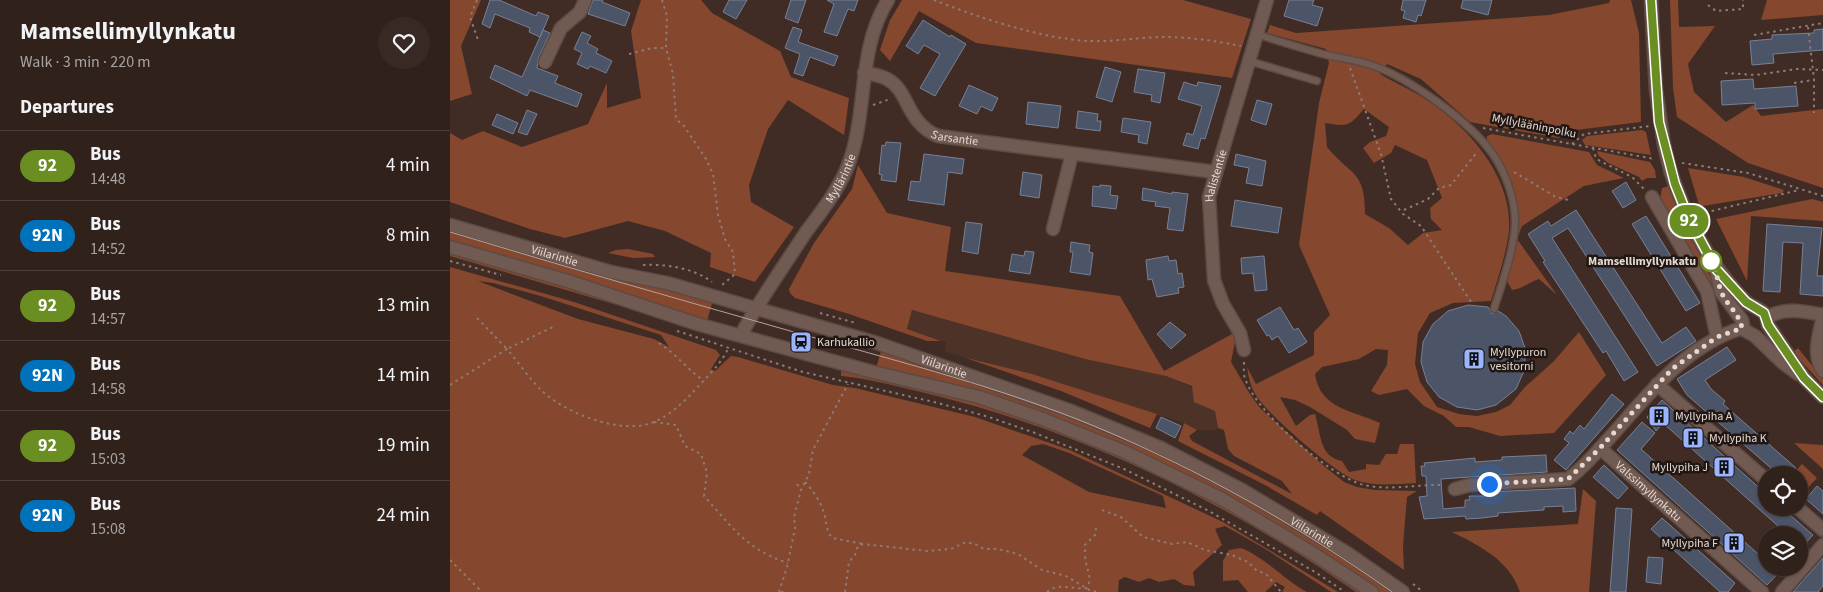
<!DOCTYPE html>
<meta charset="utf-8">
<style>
body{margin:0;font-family:"Source Sans 3",sans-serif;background:#382924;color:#f1f3f6;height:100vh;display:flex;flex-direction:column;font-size:19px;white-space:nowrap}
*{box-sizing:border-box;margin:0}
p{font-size:16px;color:#a8a3a3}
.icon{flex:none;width:28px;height:28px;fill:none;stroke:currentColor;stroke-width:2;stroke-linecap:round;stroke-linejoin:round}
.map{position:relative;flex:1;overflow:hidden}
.panel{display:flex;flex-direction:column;background:#30211b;width:450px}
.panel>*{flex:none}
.badge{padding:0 10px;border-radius:16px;font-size:18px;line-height:32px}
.controls{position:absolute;left:1308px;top:466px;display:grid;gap:10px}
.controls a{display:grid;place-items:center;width:50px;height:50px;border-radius:50%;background:#30211b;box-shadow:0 1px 4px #0004,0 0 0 1px #4b3e3a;font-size:25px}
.you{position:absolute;width:25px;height:25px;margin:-12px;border:4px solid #fff;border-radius:50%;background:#1a73e8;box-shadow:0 0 0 8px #1a73e833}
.map>.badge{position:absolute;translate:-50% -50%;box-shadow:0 0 0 2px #fff}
h2{padding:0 20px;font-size:19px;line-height:45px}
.round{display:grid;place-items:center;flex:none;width:52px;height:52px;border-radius:26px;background:#382924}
.head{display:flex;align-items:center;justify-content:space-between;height:85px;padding:0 20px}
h1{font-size:24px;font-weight:700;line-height:38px}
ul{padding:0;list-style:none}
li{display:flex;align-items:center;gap:15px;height:70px;padding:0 20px;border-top:1px solid #4b3e3a}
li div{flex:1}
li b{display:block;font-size:19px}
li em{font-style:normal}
li .badge{min-width:55px;font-weight:700;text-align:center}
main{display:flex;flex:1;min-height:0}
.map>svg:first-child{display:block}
.built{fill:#4d3228}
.green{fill:#85472d;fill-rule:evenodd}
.building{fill:#4c5467;stroke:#788095}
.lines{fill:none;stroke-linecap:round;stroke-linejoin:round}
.service-casing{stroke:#5b4b44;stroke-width:9}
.minor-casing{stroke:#5b4b44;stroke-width:15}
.tertiary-casing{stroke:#5b4b44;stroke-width:15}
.secondary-casing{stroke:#5b4b44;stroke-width:15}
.path{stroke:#8d7c75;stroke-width:2;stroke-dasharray:2.5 4;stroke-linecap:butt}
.service{stroke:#715a51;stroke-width:6}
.minor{stroke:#715a51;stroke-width:12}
.tertiary{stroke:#715a51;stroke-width:12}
.secondary{stroke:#715a51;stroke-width:12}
.tram{stroke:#b3a39d;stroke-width:1}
.secondary-bridge-casing{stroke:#5b4b44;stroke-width:15;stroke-linecap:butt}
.secondary-bridge{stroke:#715a51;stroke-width:12}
.line-casing{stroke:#fff;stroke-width:11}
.line{stroke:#6b8e23;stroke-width:8}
.walk{stroke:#e5d8d2;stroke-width:5;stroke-dasharray:0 9}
.stop-dot{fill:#fff;stroke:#6b8e23;stroke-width:2.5}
.labels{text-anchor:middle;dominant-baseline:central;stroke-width:5;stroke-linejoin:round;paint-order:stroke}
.street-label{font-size:12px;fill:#e5d8d2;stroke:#201713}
.stop-label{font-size:12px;font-weight:bold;fill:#e5d8d2;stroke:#201713;text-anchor:end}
.poi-label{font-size:12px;fill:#e5d8d2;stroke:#201713;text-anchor:start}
</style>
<main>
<section class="panel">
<div class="head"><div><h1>Mamsellimyllynkatu</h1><p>Walk · 3 min · 220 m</p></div><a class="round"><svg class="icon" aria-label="heart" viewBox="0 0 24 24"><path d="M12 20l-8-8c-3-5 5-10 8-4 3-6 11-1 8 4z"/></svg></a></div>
<h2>Departures</h2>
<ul>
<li><span class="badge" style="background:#6b8e23;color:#fff">92</span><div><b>Bus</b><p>14:48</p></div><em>4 min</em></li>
<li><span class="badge" style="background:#0072bc;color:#fff">92N</span><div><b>Bus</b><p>14:52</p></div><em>8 min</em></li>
<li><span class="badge" style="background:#6b8e23;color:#fff">92</span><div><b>Bus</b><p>14:57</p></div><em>13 min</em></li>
<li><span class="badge" style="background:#0072bc;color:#fff">92N</span><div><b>Bus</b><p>14:58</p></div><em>14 min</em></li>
<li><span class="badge" style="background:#6b8e23;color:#fff">92</span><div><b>Bus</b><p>15:03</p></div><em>19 min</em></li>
<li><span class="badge" style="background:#0072bc;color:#fff">92N</span><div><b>Bus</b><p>15:08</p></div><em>24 min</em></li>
</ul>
</section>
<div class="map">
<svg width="1373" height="592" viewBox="0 0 1373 592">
<rect width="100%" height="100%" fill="#402c24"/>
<path class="built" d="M462 310 635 359 716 376 742 387 765 411 768 428 766 430H747L734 423 582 374 495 352 496 342 457 329Z"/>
<path class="green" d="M0 0H31L11 46 22 94 0 101Z
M191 0H251L262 13 330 51 341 77 399 98 394 135 338 100 318 129 299 185 301 202 344 227 305 282 260 267 261 253 215 231 178 221 115 238 80 229 0 202V133L12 140 33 131 72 147 138 124 157 83V108L191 98 181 31Z
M452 0H733L801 19 782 78 526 43 469 11 440 61 430 50 440 20Z
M1160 0H1181L1189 33 1191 122 1126 130 1108 138 1020 122 971 79 937 64 930 74C945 83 962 90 977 100 1019 128 1063 177 1059 231 1056 255 1048 278 1041 301L1003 303 980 313 968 333 965 364 970 382 987 407 1009 414 1027 416 1046 412 1060 405 1075 387 1103 362 1129 332 1156 375 1104 433 1050 436 1019 427H1006L994 416 974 406 957 389 929 395 921 391 937 365 938 350 926 349 909 359 872 367 865 374C870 409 902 410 930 423L925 443 905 439 897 430 860 407 845 400 830 397 846 426 860 415 865 414C871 433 869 457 892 461L899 472 916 469V464L929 465 936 454H947L950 444H964L966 483C946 484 924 487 905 480 885 473 825 420 811 402 802 392 799 381 797 367L806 384 864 355V332L880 315 849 245 869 103 879 63 876 49 817 33 820 25 846 33 1099 15 1159 3ZM914 109 939 127 936 136 920 142 913 148 924 163 941 153 945 145 977 160 992 198 980 208 981 219 992 230 973 233 958 245 939 228 915 214C915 170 902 177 877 147L875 123C899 127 899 126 914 109Z
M1220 0H1228L1229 27 1265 26 1238 64 1244 92 1276 122 1303 105 1311 116 1373 109V188L1298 163 1227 117 1223 88Z
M1317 0H1373V15L1311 20Z
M1192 130 1196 132 1201 155 1135 145 1132 140 1137 136Z
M1042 134 1139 152 1147 165 1174 178 1134 186 1072 226 1067 239 1107 295 1089 279C1079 282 1072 289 1062 290L1057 281C1071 216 1075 197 1037 140V136Z
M1147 151 1200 162 1205 170 1206 178H1197L1192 181 1189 177 1158 163 1148 155Z
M408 165 437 213 501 227 495 271 670 296 714 371 784 333 786 337 781 362 798 391 810 408 874 466 894 482 907 487 925 490 967 491 957 497 953 546 954 570 870 511 867 515 815 485 728 441 734 423 747 430 739 436 742 441 842 494 832 481 784 456 778 449 774 430 768 428 765 411 744 402 742 386 716 376 635 359 462 310 457 329 491 341H477L396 313 345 298 340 293 339 289 364 243 402 189Z
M1238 168 1294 177 1334 190 1332 193 1253 206 1249 205Z
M1219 186 1237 228 1263 282 1259 285 1210 200 1212 188Z
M1362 199 1373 202V221L1301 216 1297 281 1266 219Z
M0 229 263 300 257 321 0 243Z
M0 250 168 303 167 305 0 256Z
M166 250 178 249 203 254 205 257 183 258 158 253Z
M0 267 124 302 266 350 270 355 261 369 265 371 281 356 288 357 383 385 405 388 525 417 620 450 773 522 888 592H881L817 550 775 526 765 529 772 545 743 572 745 586 734 585 724 579 709 582 699 578 689 582 675 577 669 580 668 592H0ZM28 281 43 283 94 297 211 335 219 347 204 339 128 319ZM593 444 619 453 713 496 716 508 639 492 572 455 581 446Z
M432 348 581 399 756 474 950 592H929L906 576 689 455 426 368Z
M1348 348 1373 379V385L1343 352Z
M513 357 582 374 707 414 700 428 611 391Z
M391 370 406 372 525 400 650 446 784 510 915 592H906C778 503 632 431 479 394 450 387 421 379 391 376Z
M1344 443 1373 445V469Z
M1352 464 1367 478 1350 496 1349 475H1342Z
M1133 489 1146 501 1139 592H1070C1059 560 1030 546 1002 532L1128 524Z
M791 548C816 558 834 580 857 592H832L835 587 826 582 815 592H798L788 580 773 581V561L779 550Z"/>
<path class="building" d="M40 0H49L86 16 88 12 99 16 90 37 79 32 80 28 45 14 40 28 32 24Z
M143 0H153L152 2 180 13 175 26 138 14Z
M279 0H297L286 19 273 12Z
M341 0H356L348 23 335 18Z
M377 0H408L404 11 398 9 387 36 374 32 384 4Z
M839 0H864L862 5 873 8 867 26 834 16Z
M953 0H976L971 16 968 15 966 22 953 18 955 11 951 10Z
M1013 0H1042L1038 15 1011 8Z
M473 20 500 37 501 35 516 44 485 96 470 88 490 54 474 45 468 54 456 46Z
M343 27 352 30 348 42 388 56 384 66 360 57 353 76 344 73 350 54 335 48Z
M1373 29V50L1323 54 1324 63 1302 65 1300 41 1322 39V35L1364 33V30Z
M93 30 100 33 88 59 87 68 108 76 105 83 132 94 127 107 80 90 77 96 40 78 45 65 72 77Z
M132 32 141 36 137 43 148 49 146 53 162 61 156 73 140 66 138 69 127 64 132 53 124 49Z
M655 67 671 72 662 102 646 97Z
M688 69 715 73 710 103 701 101 702 95 684 92Z
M1303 79 1304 89 1346 86 1348 106 1305 109V103L1272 105 1271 81Z
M734 82 747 86 748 82 771 86 755 139 751 138 748 149 733 145 737 133 743 135 752 106 728 99Z
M519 85 548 98 542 111 531 106 527 114 509 106Z
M807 100 822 104 816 125 801 120Z
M578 102 611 106 608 128 576 124Z
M77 110 87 114 77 135 68 132Z
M628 111 648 114 647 121H651L650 131 626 128Z
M47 114 68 123 63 134 42 125Z
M673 118 701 122 697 144 688 142 689 135 671 132Z
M436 142 451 143 446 182 431 180 432 175 429 174 432 145 435 146Z
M474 154 514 159 512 174 498 172 494 205 458 200 461 181 470 182Z
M786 154 816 161 812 186 796 183 799 168 784 165Z
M573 172 592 175 589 198 570 195Z
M1176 182 1186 200 1173 208 1162 191Z
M650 185 661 186 660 195 668 196 666 209 642 206 643 186 650 187Z
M693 188 722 194V192L738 194 733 231 717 229 720 208 705 206 706 202 692 200Z
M785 200 832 208 828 233 781 226Z
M1126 210 1212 343 1236 327 1246 341 1207 366 1118 228 1102 238 1188 372 1174 381 1156 351 1153 353 1093 262 1095 261 1078 234 1098 221 1101 226Z
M1196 216 1250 303 1236 311 1182 224Z
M516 222 532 224 528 254 512 251Z
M1317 224 1372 228 1367 276H1373V296L1350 294 1353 243 1333 242 1330 292 1313 291Z
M621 242 640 245 639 252 643 253 640 275 620 272 623 252H620Z
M575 251 584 252 580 274 559 271 562 254 574 256Z
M718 256 719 261 726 260 728 274 732 273 734 287 728 288 729 293 707 297 702 279 698 280 696 260Z
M814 256 817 290 805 291 803 273 792 274 791 258Z
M1018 305 1038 307 1042 314 1048 311 1056 316 1069 331 1076 351 1074 371 1066 389 1046 405 1027 410 1007 407 989 397 977 382 971 362 973 342 983 324 998 311Z
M830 307 844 330 848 328 857 342 839 353 828 336 822 340 819 335 817 336 807 320Z
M720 322 736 335 721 349 707 334Z
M1277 347 1286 360 1255 380 1261 389 1275 401 1273 404 1346 468 1340 475H1329L1237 395 1227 379Z
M1162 394 1174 404 1116 470 1104 460 1119 443 1114 439 1120 431 1123 434 1130 425 1134 429Z
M1212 400 1316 494V508H1332L1363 535 1349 550V535H1338L1213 423 1206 431 1197 417Z
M711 417 731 426 725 438 706 428Z
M1192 422 1205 433 1191 449 1316 561V568H1333L1317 585 1167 450Z
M1096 455 1097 472 991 479 993 509 1015 507V500H1020L1019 496H1039V492L1125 488 1126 511 1113 512V506L1094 507V510L1048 513V516L1032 518 1016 519 1015 516 974 519 969 497 977 496 976 476H972L971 466H975L974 463 1025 458V462L1052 460V457Z
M1154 465 1178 488 1168 499 1143 477Z
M1367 486 1373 491V514L1356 499Z
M1166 508 1182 509 1176 592H1160Z
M1212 518 1285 583 1278 592H1270L1201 529Z
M1198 557 1213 558 1211 584 1196 582Z
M1373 558V586L1368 592H1343Z"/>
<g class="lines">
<g class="service-casing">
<path id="service" d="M807 34C827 41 848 47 869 53 886 58 904 59 921 65 958 77 1019 121 1042 153 1055 171 1065 198 1065 221 1065 248 1052 283 1044 309
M799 61 867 81"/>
</g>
<g class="minor-casing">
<g id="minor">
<path d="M95 62 111 28 130 12 135 0"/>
<path id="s1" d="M414 73C422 74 430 75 437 79 460 91 455 122 488 136L765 172"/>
<path d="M1202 197 1257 291 1267 337"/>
<path d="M603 229 622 154"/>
<path d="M1317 317C1337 307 1352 311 1373 315"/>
<path d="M1373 317C1369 335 1362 354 1373 371"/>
<path id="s2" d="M794 350 790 333 773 304 764 280 759 197 817 0"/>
<path d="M1207 384 1316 480"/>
<path id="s3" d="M1150 448 1312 592"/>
<path d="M1005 489 1020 485 1118 479C1135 467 1149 449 1164 433 1201 391 1237 345 1292 328"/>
<path d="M1348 508 1373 530"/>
<path d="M1332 592 1373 545"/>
</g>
</g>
<g class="tertiary-casing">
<g id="tertiary">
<path id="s4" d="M291 335C310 299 334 266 356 232 371 212 387 192 397 168 419 114 406 51 438 0"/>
</g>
</g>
<g class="secondary-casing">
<g id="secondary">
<path d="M1201 0 1206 90 1214 145"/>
<path d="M1221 173C1238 223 1258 262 1294 300 1301 307 1310 308 1316 315L1318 325 1354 378 1373 397"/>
<path id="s5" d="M0 225 161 272 217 283 427 343 621 411 711 448 792 490 897 553 953 592"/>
<path d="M0 247 118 281 247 324 423 372 529 397 590 418 673 451 772 499 861 552 922 592"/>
<path d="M1266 269 1271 292 1292 320 1294 330 1305 336 1333 363 1348 374"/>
</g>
</g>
<path class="path" d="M27 0 20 17 28 40
M212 0 217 16 216 48 223 74 226 119 234 126 256 159 263 174 268 215 275 239 283 252 285 274 271 286
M484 0C527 17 593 39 639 41 664 42 689 37 715 37 740 37 766 41 791 46
M1258 5 1266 11 1293 9V0
M1358 27 1364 79V113
M1304 35 1373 23
M179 54 202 48H216
M900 68 931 154 941 199 953 214 971 226 1023 305
M1275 73 1306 75 1347 69 1373 70
M1344 83 1363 80
M423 105 440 99
M1033 128 1205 159
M1122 144 1134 134 1200 126
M1143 148 1146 158 1150 161 1182 177 1194 189
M1232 163 1298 173 1373 196
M1064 172 1106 197 1119 200
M954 210 978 199 989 188 1001 185 1028 151
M1249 214 1349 190
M0 261 51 275
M193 265C216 264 244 268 262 282
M370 313 406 323
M27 318 57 349 103 327
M227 331 353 372 488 403 539 417 585 433 674 469 759 511 865 572 895 592
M209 343C226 354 237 369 254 381
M794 362C794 369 793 375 796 381 808 414 881 477 914 485 940 491 968 484 994 485
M0 385 57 349C68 362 79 378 91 390 114 412 162 431 194 425 214 421 231 405 244 391 256 378 270 365 278 349
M204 422 226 425 235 446 251 454 257 473 254 496C282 527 297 550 338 563
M355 482C362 489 370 501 373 510 377 520 375 529 382 538L413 544
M347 484 351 490
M652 510 671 517 693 537 722 544 737 542 755 550 782 555 798 562 806 570 816 574 831 592
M0 560 32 592
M963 584 973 592
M329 592 337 567 345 528 344 517 351 490 359 474 363 450 398 384
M331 592H334
M395 592 399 562 405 555 408 546 413 544 477 551 501 549 516 542 525 544 534 549H548L568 554 592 570 616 576 641 591 649 592
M597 592C608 582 623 590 637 588 642 577 638 573 636 563 635 558 635 551 635 545L645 535 646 528"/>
<use href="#service" class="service"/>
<use href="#minor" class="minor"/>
<use href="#tertiary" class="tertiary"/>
<use href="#secondary" class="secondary"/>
<path class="tram" d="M0 232C119 268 238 302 358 336 454 363 552 388 644 426 750 470 849 526 942 592"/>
<g class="secondary-bridge-casing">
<path id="secondary-bridge" d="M1214 145 1221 173"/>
</g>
<use href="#secondary-bridge" class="secondary-bridge"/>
</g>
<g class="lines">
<g class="line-casing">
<path id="line" d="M1201 0 1209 122 1225 184 1238 217 1266 269 1296 302 1314 313 1318 325 1354 378 1373 397"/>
</g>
<use href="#line" class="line"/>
<path class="walk" d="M1039 484 1118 479 1150 448 1222 369 1267 337 1292 328C1289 312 1276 305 1271 291 1267 280 1267 271 1261 261"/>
</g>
<defs>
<g id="station-square" transform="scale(1.125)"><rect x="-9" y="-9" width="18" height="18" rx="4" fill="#9ab5fd" stroke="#201713"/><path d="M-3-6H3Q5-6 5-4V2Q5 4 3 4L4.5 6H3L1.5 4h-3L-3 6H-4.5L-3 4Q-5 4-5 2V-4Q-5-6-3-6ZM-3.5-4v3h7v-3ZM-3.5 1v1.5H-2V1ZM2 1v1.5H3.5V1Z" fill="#111"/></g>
<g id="building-square" transform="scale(1.125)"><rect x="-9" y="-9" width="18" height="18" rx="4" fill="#9ab5fd" stroke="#201713"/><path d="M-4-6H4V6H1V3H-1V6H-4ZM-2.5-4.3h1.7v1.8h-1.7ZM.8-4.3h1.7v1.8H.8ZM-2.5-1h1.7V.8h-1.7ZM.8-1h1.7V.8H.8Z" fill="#111"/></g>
</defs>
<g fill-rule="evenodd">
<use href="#station-square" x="351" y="342"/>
<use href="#building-square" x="1024" y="359"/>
<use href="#building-square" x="1209" y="416"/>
<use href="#building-square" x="1243" y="438"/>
<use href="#building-square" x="1274" y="467"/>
<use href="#building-square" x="1284" y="543"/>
</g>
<circle class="stop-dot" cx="1261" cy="261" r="10"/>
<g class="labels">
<g class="street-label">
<text transform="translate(1084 126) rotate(11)">Myllylääninpolku</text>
<text stroke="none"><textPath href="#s1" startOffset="119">Sarsantie</textPath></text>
<text stroke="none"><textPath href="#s2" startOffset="182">Halistentie</textPath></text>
<text stroke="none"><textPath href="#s4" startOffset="186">Myllärintie</textPath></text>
<text stroke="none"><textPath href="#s5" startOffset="109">Viilarintie</textPath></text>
<text stroke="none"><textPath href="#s5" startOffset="514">Viilarintie</textPath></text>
<text stroke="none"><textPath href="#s3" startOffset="65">Valssimyllynkatu</textPath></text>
<text stroke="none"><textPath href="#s5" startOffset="919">Viilarintie</textPath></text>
</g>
<g class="stop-label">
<text x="1246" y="261">Mamsellimyllynkatu</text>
</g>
<g class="poi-label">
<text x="367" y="342">Karhukallio</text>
<text x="1040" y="352">Myllypuron<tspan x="1040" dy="14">vesitorni</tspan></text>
<text x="1225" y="416">Myllypiha A</text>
<text x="1259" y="438">Myllypiha K</text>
<text x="1258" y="467" text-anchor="end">Myllypiha J</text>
<text x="1268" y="543" text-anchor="end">Myllypiha F</text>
</g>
</g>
</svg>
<div class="controls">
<a><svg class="icon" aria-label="locate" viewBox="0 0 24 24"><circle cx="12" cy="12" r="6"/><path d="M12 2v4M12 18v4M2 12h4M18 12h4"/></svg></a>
<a><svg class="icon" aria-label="layers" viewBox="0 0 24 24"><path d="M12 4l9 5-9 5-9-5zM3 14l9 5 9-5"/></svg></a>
</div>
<div class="you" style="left:1039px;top:484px"></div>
<b class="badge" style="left:1239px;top:221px;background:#6b8e23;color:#fff">92</b>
</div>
</main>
